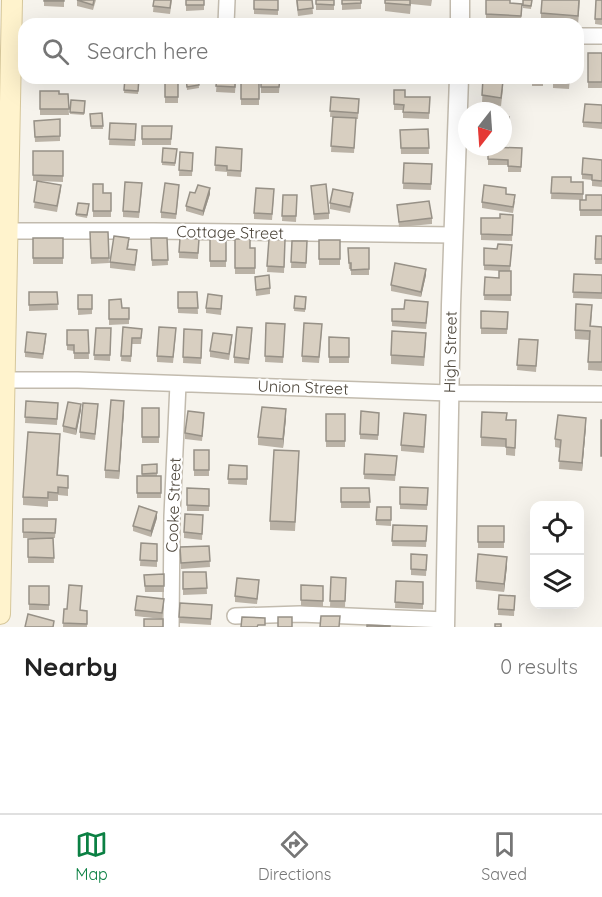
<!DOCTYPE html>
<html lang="en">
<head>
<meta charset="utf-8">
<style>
  body { margin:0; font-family:Quicksand,sans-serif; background:#f6f6f6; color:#222 }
  .controls { position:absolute; right:18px; bottom:18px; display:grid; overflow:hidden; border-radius:12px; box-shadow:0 6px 24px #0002 }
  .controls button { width:54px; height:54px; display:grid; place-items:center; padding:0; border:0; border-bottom:2px solid #e0e0e0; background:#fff; color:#222; font:30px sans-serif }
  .compass { position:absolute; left:458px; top:102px; width:54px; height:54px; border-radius:50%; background:#fff; box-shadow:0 6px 24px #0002; rotate:197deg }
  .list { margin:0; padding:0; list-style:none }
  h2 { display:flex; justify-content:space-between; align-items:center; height:78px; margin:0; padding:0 24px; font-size:26px }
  h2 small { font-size:20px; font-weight:400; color:#767676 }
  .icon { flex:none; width:33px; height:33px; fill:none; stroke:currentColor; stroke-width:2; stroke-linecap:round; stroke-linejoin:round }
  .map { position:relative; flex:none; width:602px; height:627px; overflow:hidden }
  .search { position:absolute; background:#fff; box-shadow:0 6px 24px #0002; left:18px; right:18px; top:18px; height:66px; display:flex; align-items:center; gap:15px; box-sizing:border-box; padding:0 21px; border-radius:18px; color:#767676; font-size:22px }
  .sheet { height:186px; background:#fff }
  nav { display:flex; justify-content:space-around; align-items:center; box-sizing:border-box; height:84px; border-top:2px solid #e0e0e0; background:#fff; font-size:16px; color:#767676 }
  nav a { display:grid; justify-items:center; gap:3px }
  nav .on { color:#0b8043 }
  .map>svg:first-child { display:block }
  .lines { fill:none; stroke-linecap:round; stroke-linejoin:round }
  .minor-casing { stroke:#c2bbae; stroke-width:18 }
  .tertiary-casing { stroke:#c2bbae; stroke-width:21 }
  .secondary-casing { stroke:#d6c79b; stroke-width:22 }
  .minor { stroke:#fff; stroke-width:15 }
  .tertiary { stroke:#fff; stroke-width:18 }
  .secondary { stroke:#fff3cd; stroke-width:20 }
  .wall { fill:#bab2a6 }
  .shaded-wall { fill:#979187 }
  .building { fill:#d8cfc1; stroke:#979187; stroke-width:1.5 }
  .labels { text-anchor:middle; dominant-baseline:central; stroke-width:4.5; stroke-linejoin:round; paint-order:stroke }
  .street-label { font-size:16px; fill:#4b4439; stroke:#fff }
</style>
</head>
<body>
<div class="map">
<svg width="602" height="627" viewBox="0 0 602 627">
  <rect width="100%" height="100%" fill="#f6f3ec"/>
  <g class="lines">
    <g class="minor-casing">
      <path id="minor" d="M226 24 227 0
        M578 36H602
        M7 231H154L453 235
        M5 380H78L450 393 602 394
        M235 616 300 614 446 620
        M171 627 172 516 178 384"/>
    </g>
    <g class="tertiary-casing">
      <path id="tertiary" d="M460 24V0
        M445 627 451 305 459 78"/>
    </g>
    <g class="secondary-casing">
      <path id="secondary" d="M0 614 12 0"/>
    </g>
    <use href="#minor" class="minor"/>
    <use href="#tertiary" class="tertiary"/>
    <use href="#secondary" class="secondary"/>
  </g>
  <path class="wall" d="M44 0H64V7L44 6Z
    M77 0H96L93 10 77 6Z
    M154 0H172L170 14 153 12Z
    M186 0H204V10L186 11Z
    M254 0H278V15L254 14Z
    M296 0H312L313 14 298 16Z
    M316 0H334V10H316Z
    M342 0H361V9L342 10Z
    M385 0H432L431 6 411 4 410 14 385 11Z
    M486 0 510 3 522 4 521 22 486 20Z
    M523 0H532L531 9 523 8Z
    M580 0 578 25 541 22V13Z
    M596 0H602V25L595 24Z
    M588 53H602V88H588Z
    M125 78H139L138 94 124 93Z
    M186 78H198L199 88 187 90Z
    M217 78H236L235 93 216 92Z
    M241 78H259V105H241Z
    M261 78H280L279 93H261Z
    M283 78H295V81L283 80Z
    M339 78H355V83H339Z
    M408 78H434V83H408Z
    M483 78H497V80L503 89 501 106 482 104Z
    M532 78H543V86H532Z
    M553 78H570L569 89 553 88Z
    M165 83H178V103H165Z
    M394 90 405 97H430L429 119 403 118V110H394Z
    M40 91 59 94H68L69 115H40Z
    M331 97 359 99 358 119H356L354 153 331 152 333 117H330Z
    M71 100 85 101 84 115 70 114Z
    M602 105V129L583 127V122Z
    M102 113 103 129H91L90 114Z
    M503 117H509V134H503Z
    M60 119V141L35 142 34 121Z
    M110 123 136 124 135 146 109 145Z
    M142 126H172L171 145H142Z
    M428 129 429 154H401L400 130Z
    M216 147 242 149 241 177 227 176V172L215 171Z
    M488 147 522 148 521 172H508V165H488Z
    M163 148 177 149 175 166 162 165Z
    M33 151H63V182L37 181 61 190 57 212 34 208 37 181H33Z
    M180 152 193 153 192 176H179Z
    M602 160V187L592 186V180L582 179V174Z
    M404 163 432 164 431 190 403 189Z
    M552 177 571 182H583V200L551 199Z
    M93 184 103 193H111V217H93Z
    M311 186 329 213V219L314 220Z
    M142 189 139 218 123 217V211Z
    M179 190 176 219 161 218V212Z
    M195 193 210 194 203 216 186 211V206Z
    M274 195 272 220 254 219V213Z
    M283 195H297L296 222 282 221Z
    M602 195V216H580V200H586Z
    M353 199 350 213 330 209V203Z
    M515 201 513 213 482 208V202Z
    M89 204 87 218 76 216V214Z
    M397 205 432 218V224L399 227Z
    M513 215 512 241 481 240V218H500Z
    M90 232H108L109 263 91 264Z
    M596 236H602V264H595Z
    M210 237H226V267H210Z
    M33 238H63V264H33Z
    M151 238H167L168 265 152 266Z
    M199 239 198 259 179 258V252Z
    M235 239 250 248H255V274H235Z
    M269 239 285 240 284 273 267 272Z
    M319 240H340V265H319Z
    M292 241H307L306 268H291Z
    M129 244 128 249 137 256 135 271 110 268V262Z
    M512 245 510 271H511V301L484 300 485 277 499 278 500 271 484 270V248L497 249Z
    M348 248H369V275H351V269H349Z
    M574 274 602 275V299L573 298Z
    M426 275 421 297 391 291V285Z
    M255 277 270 288V294L256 296Z
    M29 292H57L58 310 29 311Z
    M178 292H197L198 314 178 313Z
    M78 295H92V314L78 315Z
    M295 296 306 297 305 312 294 311Z
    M109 300 122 308H129V324L109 325Z
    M222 301 221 315 206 313V308Z
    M428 308 426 329 392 326V309Z
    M481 311 508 312 507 334H481Z
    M592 314 591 327H602V371L588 370 589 340 575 339V330Z
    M266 323 285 324 283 363 265 362Z
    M123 327 142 329 141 344H132L131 362 121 361Z
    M96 328H111L110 361 94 360Z
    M184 329 202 330 201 364 183 363Z
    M67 330H88L89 359H74V351L67 350Z
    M322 330 319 363 302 362V356Z
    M176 334 173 363 157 362V356Z
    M252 334 249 364 234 363V357Z
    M329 337 349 338V363H329Z
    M519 339 538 340 536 372 517 370Z
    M46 340 43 359 25 357V352Z
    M232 341 229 360 210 357V351Z
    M426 342 424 366 391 364V355Z
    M26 401 58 403 57 425 25 423Z
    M142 408H159V443H142Z
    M81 410 76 435 63 432V426Z
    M98 410 95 440 80 438V432Z
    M124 410 119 479 105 478V470Z
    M379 413 378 440 360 439V434Z
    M326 414H345V447H326Z
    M204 418 202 441 185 439V433Z
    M286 418 283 448 258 445V437Z
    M507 420 516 429 515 456 506 455V447L481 446V437Z
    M426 421 424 453 401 451V445Z
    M586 426 582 471 559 469 560 448 555 447V439Z
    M60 442 58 475 68 476V496L58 495V501H48V507L23 505V497Z
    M194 450H209V476H194Z
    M365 454 397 456 395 481 364 479Z
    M299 459 295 531 270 530V521Z
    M157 464V476H161V498H137V476H142V465Z
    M229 465 247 466V485L228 484Z
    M400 487 428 488 427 510 400 509Z
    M187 488 209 489V511H187Z
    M341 488H369L370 508H341Z
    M391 507V526L376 525V520Z
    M203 515 202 540 184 538V532Z
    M157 518 151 537 133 531V526Z
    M23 519H56L55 538H53L54 563H28V539L52 538H23Z
    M393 525 427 526 426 547 392 546Z
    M478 526H504V548H478Z
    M141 543 157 544V567L140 566Z
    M209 546 210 567 181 569 180 547Z
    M411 554 427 555 426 576 411 575Z
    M507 566 504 592 476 589V581Z
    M183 572H206L207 594 183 595Z
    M164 574V592H145L144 575Z
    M331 577 346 578 345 607H330Z
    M396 581 423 582V609L395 608Z
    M29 586H49V610H29Z
    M259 586 257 604 235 602V596Z
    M323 586V607L301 606V600Z
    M515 596 514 616 498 615V609Z
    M180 603 212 605 211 625 179 623Z
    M164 605 162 619 135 616V610Z
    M64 609 87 611V627H63Z"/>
  <path class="shaded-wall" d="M210 188V194L203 216V211Z
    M426 269V275L421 297V292Z
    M124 401V410L119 479V471Z
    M81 404V410L76 435V429Z
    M286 409V418L283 448V439Z
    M586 418V426L582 471V463Z
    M157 512V518L151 537V531Z
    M507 557V566L504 592V584Z"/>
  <path class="building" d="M44 0H64V1H44Z
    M77 0H94L93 5Z
    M154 0H171L170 8 153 6Z
    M186 0H204V5H186Z
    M254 0H278V10L254 9Z
    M297 0H312L313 8 298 10Z
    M316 0H334V5L316 4Z
    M342 0H361V3L342 4Z
    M385 0H410V5L385 3Z
    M486 0H510V3L522 4 521 16 486 14Z
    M523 0H532L531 6 523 5Z
    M542 0H579L578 16 541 13Z
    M596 0H602V19H595Z
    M588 53H602V82H588Z
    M125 78H139L138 91 124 90Z
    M186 78H198L199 85 187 87Z
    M217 78H235V87L216 86Z
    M241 78H259V99H241Z
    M261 78H280L279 87H261Z
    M483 78H496V80L503 81 501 98 482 95Z
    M532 78H543V80H532Z
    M553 78H570L569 83H553Z
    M165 83H178V97H165Z
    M394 90H405V97H430L429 113 403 112 404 105 394 104Z
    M40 91H59V94H68L69 109H40Z
    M331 97 359 99 358 113 330 111Z
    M71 100 85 101 84 113 70 112Z
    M585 104 602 105V123L583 122Z
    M484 108 500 109V111H484Z
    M102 113 103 126H91L90 114Z
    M333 117 356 118 354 148 331 146Z
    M503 117H509V128H503Z
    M60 119V136L35 137 34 121Z
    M110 123 136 124 135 140 109 139Z
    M142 126H172L171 139H142Z
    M428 129 429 148H401L400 130Z
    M216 147 242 149 241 171 227 170V166L215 165Z
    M488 147 522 148 521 167 508 166V160L488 159Z
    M163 148 177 149 175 163 162 162Z
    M33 151H63V176L33 175Z
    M180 152 193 153 192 171 179 170Z
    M583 158 602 160V181L592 180V175L582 174Z
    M404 163 432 164 431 184 403 183Z
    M552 177H571V182H583V194L551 193Z
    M37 181 61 185 57 206 34 202Z
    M125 182 142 183 139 212 123 211Z
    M165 183 179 185 176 214 161 212Z
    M93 184H103V193H111V211H93Z
    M326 184 329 213 314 214 311 186Z
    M198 185 210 188 203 211 186 206 190 192 195 193Z
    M484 185 506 188V194L515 195 513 207 482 202Z
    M256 188 274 189 272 214 254 213Z
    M333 189 353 193 350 207 330 203Z
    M283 195H297L296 216H282Z
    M586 195H602V210H580V200H586Z
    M429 201 432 218 399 222 397 205Z
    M78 203 89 204 87 215 76 214Z
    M500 214 513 215 512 235 481 234V218H500Z
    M90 232H108L109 258H91Z
    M114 236 129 238 127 249 137 250 135 265 110 262Z
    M596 236H602V259H595Z
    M210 237H226V261H210Z
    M33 238H63V258H33Z
    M151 238H167L168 260H152Z
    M180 238 199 239 198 253 179 252Z
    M235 239H250V248H255V268H235Z
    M269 239 285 240 284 267 267 266Z
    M319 240H340V259H319Z
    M292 241H307L306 263 291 262Z
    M498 244 512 245 510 266 484 265V248L497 249Z
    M348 248H369V269L351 270V263H349Z
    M395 263 426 269 421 292 391 285Z
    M499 271H511V295H484L485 277 499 278Z
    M574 274 602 275V293L573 292Z
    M269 275 270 288 256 290 255 277Z
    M29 292H57L58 304 29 305Z
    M178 292H197L198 308H178Z
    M208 294 222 296 221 309 206 308Z
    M78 295H92V309H78Z
    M295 296 306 297 305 309 294 308Z
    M121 299 122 308H129V319H109V300Z
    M405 300 428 302 426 323 392 321V309H404Z
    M576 304 592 305 590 326 602 327V362H588L590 331 575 330Z
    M481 311 508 312 507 329 481 328Z
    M266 323 285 324 283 357 265 356Z
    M304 323 322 324 319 357 302 356Z
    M123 327 142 329 141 338H132L131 356H121Z
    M159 327 176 328 173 357 157 356Z
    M237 327 252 328 249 359 234 357Z
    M96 328H111L110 355H94Z
    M184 329 202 330 201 358 183 357Z
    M67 330H88L89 353H74V345H67Z
    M392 331 426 333 424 357 391 355Z
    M27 332 46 334 43 354 25 352Z
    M213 333 232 335 229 354 210 351Z
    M329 337 349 338V357H329Z
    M519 339 538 340 536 366 517 365Z
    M111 400 124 401 119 471 105 470Z
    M26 401 58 403 57 419 25 417Z
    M68 402 81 404 76 429 63 426Z
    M83 403 98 404 95 434 80 432Z
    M262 407 286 409 283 439 258 437Z
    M142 408H159V437H142Z
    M188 411 204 413 202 436 185 433Z
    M361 411 379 413 378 435 360 434Z
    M482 412 507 413 506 420H516L515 448 506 447V439L481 437Z
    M404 413 426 415 424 447 401 445Z
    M326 414H345V441H326Z
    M558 415 586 418 582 463 559 461 561 440 555 439Z
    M601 420H602V456H601Z
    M28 432 60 434 57 475 68 476V488L58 487V493L48 492V498L23 497Z
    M194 450H209V470H194Z
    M274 450 299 451 295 522 270 521Z
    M365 454 397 456 395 475 364 474Z
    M157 464V473L142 474V465Z
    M229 465 247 466V479H228Z
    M137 476H161V493H137Z
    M400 487 428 488 427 505 400 504Z
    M187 488 209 489V506L187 505Z
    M341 488H369L370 502H341Z
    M139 506 157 512 151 531 133 526Z
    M377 507H391V520H376Z
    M185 514 203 515 202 534 184 532Z
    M23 519H56L55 533 23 532Z
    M393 525 427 526 426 541H392Z
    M478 526H504V542H478Z
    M53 538 54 558 28 557V539Z
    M141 543 157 544V561L140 560Z
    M209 546 210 561 181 563 180 547Z
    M411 554 427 555 426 570 411 569Z
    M478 554 507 557 504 584 476 581Z
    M183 572H206L207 588 183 589Z
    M164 574V586H145L144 575Z
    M331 577 346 578 345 601H330Z
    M237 578 259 580 257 599 235 596Z
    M396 581 423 582V604L395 602Z
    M69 585 82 586 80 610 87 611V624L63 623 64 609H67Z
    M301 585 323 586V601L301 600Z
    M29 586H49V605L29 604Z
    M499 595 515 596 514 610 498 609Z
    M137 596 164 599 162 613 135 610Z
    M180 603 212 605 211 619 179 617Z
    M28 614 54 621 53 627H25Z
    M321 616H340L339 627H320Z
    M242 617 265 618V625H258L257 627H241Z
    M278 617H292V627H278Z
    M144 619H163V627H144Z
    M495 624H501V627H495Z
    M367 625 390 626V627H367Z"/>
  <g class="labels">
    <g class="street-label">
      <text transform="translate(230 232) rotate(1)">Cottage Street</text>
      <text transform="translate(450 352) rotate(-89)">High Street</text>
      <text transform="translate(303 387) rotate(2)">Union Street</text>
      <text transform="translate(173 505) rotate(-88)">Cooke Street</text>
    </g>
  </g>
</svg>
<div class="controls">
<button><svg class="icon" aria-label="locate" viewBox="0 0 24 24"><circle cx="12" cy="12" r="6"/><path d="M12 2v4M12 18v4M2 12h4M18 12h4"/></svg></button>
<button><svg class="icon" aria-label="layers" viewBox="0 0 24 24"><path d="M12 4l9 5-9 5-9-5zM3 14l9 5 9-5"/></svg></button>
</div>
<svg class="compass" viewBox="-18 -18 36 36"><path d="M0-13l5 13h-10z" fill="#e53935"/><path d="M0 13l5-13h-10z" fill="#767676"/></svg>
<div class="search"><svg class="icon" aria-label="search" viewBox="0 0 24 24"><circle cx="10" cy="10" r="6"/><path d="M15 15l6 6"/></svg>Search here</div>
</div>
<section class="sheet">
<h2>Nearby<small>0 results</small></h2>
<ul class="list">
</ul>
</section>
<nav>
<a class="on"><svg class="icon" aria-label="map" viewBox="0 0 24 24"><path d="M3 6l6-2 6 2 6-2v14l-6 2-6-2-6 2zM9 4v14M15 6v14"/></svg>Map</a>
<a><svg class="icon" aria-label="directions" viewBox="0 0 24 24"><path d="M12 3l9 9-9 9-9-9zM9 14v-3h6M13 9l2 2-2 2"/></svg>Directions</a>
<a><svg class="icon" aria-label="saved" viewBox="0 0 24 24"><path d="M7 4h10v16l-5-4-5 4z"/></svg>Saved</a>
</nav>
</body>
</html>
